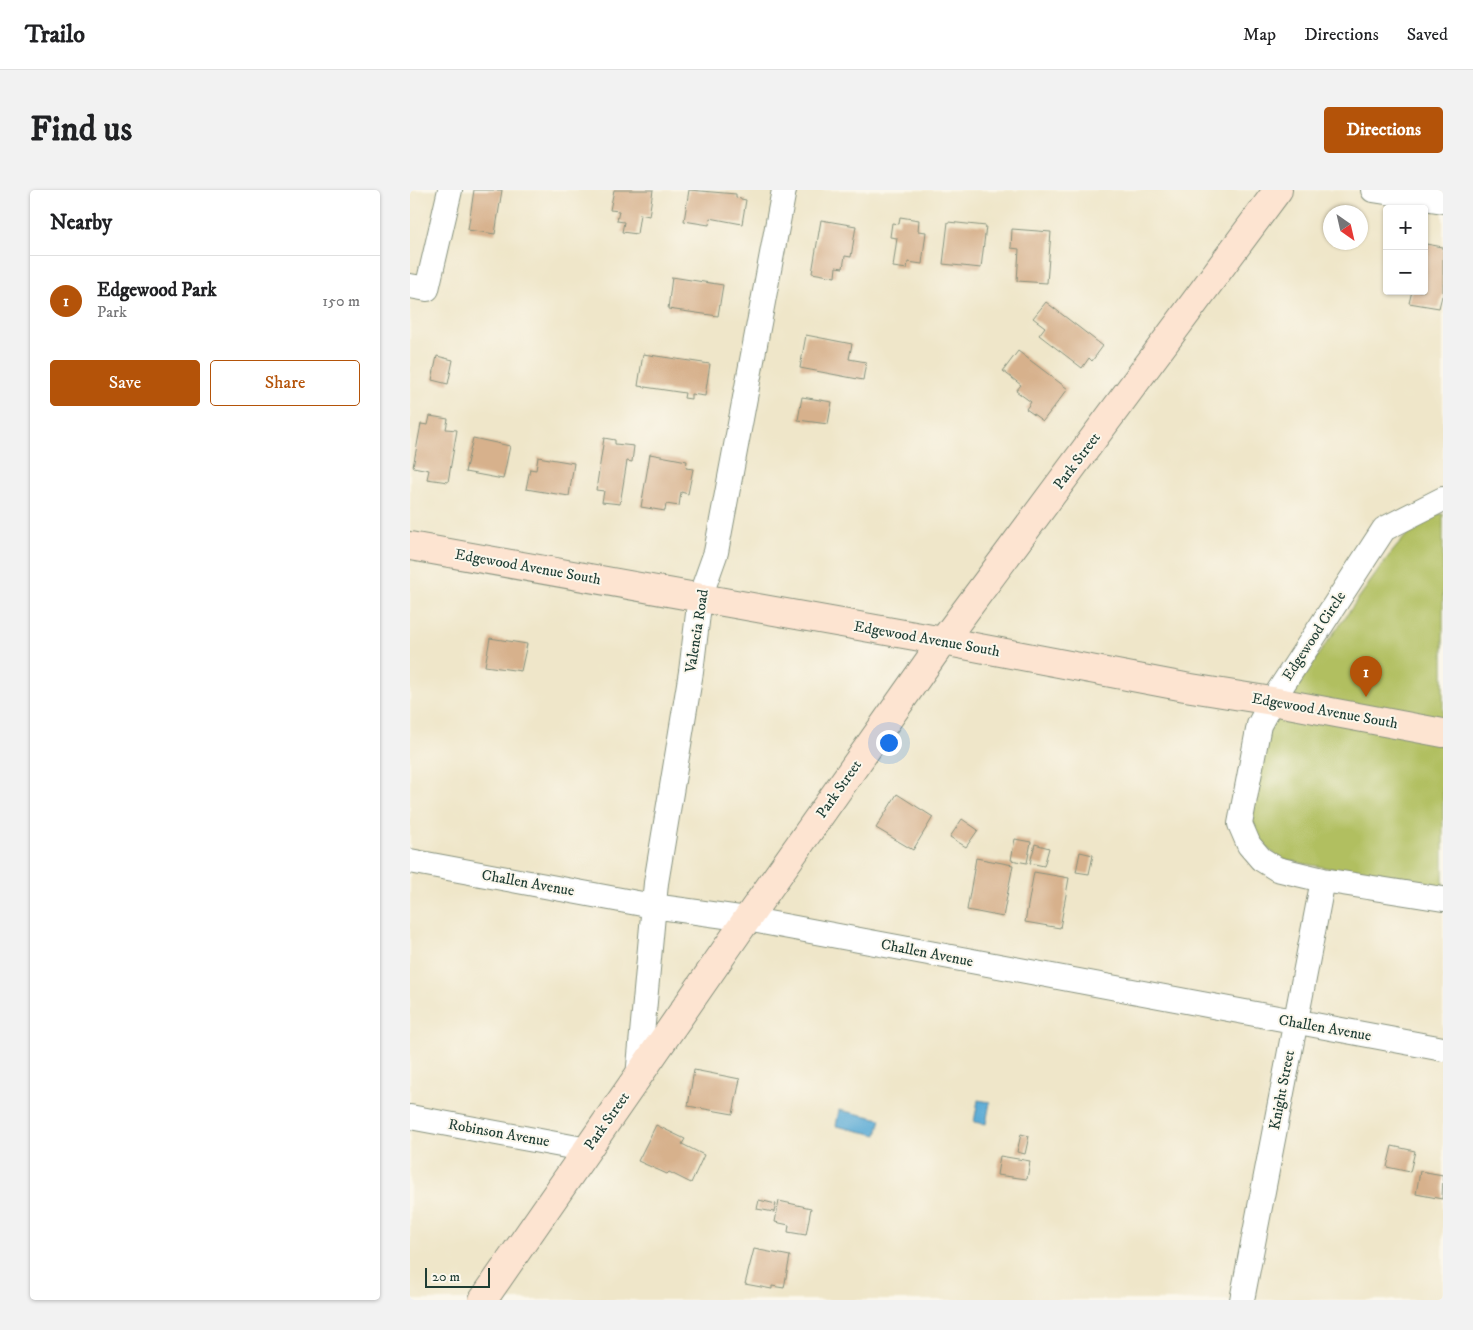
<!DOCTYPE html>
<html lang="en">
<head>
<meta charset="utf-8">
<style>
  body { margin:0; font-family:"IM FELL DW Pica",serif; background:#f2f2f2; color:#202124 }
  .controls { position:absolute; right:15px; top:15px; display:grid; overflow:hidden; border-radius:5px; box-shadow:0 1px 4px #0004 }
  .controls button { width:45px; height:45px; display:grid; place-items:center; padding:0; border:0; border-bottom:1px solid #e0e0e0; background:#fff; color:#202124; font:25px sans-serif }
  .compass { position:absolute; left:913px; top:15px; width:45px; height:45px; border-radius:50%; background:#fff; box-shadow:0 1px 4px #0004; rotate:146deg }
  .scale { position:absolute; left:15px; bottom:12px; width:65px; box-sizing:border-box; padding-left:5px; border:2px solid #1f3d34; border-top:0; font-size:14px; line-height:18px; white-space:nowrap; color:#1f3d34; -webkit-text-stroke:4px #fbf7ec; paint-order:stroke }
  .you { position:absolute; left:478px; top:552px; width:18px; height:18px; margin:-12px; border:4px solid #fff; border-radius:50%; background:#1a73e8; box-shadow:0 0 0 8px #1a73e833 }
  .badge { display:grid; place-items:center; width:32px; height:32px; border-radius:50%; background:#b45309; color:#fff; font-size:16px; font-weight:700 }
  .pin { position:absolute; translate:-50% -41px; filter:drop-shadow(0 1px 2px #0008) }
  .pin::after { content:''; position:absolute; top:26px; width:18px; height:15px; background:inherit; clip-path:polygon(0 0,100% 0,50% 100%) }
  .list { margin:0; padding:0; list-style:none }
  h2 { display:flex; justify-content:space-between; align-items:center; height:65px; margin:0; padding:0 20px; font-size:21px }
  h2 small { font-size:16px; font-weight:400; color:#757577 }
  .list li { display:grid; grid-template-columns:32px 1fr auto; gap:15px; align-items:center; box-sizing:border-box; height:90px; padding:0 20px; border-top:1px solid #e0e0e0 }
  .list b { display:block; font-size:19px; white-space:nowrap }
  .list p { margin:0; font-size:16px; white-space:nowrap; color:#757577 }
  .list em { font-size:16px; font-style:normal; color:#757577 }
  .actions { display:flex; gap:10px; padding:15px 20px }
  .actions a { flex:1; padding:11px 0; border:1px solid #b45309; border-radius:5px; text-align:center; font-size:18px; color:#b45309 }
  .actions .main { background:#b45309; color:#fff }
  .map { position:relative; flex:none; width:1033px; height:1110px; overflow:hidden; border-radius:5px }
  header { display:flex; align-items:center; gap:30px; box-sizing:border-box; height:70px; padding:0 25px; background:#fff; border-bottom:1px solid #e0e0e0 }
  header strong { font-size:24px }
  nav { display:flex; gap:28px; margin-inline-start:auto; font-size:18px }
  .intro { display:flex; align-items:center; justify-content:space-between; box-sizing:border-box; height:120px; padding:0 30px }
  h1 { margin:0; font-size:35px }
  .button { padding:12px 22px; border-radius:5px; background:#b45309; color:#fff; font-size:18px; font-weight:700 }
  main { display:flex; gap:30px; padding:0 30px }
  aside { flex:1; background:#fff; border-radius:5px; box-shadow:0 1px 4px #0004 }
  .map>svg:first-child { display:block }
  .green { fill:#b1bf61; stroke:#687e4a }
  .water { fill:#5babd5; stroke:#3d7484 }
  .building { fill:#d7b18c }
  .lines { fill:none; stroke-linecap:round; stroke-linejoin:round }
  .street-casing { stroke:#87927e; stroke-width:26 }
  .secondary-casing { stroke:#87927e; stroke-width:30 }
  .street { stroke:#fff; stroke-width:24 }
  .secondary { stroke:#fde4d1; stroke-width:28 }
  .labels { text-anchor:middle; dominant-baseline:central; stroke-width:4; stroke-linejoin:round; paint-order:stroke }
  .street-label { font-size:15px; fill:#1f3d34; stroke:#fbf7ec }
</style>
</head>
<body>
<header>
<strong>Trailo</strong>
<nav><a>Map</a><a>Directions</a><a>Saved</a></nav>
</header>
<div class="intro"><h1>Find us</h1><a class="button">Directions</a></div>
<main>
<aside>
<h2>Nearby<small></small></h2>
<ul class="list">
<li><span class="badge">1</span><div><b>Edgewood Park</b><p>Park</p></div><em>150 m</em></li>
</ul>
<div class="actions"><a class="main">Save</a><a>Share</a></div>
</aside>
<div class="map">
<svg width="1033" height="1110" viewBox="0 0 1033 1110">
  <rect width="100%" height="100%" fill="#fbf7ec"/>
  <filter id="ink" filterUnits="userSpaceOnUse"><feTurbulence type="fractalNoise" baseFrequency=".02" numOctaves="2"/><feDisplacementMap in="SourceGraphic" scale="10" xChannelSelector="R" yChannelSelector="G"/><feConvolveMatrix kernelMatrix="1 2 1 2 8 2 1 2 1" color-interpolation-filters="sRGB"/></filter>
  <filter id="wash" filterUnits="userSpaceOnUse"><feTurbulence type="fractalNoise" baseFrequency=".0096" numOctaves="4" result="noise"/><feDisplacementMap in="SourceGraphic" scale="20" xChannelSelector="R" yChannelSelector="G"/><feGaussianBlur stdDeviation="1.12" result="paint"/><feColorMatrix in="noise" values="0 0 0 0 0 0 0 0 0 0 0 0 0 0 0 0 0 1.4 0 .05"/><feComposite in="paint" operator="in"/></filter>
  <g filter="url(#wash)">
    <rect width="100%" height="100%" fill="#efe6c9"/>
    <path class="green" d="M1027 324H1033V698L895 674 869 668 852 654 842 638 846 591 859 540 901 475 978 367 1004 336Z"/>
    <path class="water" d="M568 910 580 912 576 934 564 932Z
      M429 920 471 929 467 945 426 936Z"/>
    <g id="blocks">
      <path class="building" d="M64 0H92L85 44 58 40Z
        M204 0H243L239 26 230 24 227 44 212 42 214 32 207 31 209 21 200 20Z
        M279 0 326 4V8L336 10 332 34 300 28 299 35 274 31Z
        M490 27 509 30 508 41 516 42 512 74 498 72 497 79 483 77 487 48 480 47 482 33 489 34Z
        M411 30 446 36 441 67 435 66 433 78 426 77 425 87 402 83Z
        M538 32 576 36 571 78 533 74Z
        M602 39 641 42 637 93 607 91 609 59 601 58Z
        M1016 54 1033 57V106H1032L1029 118 999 113 1002 101H1014Z
        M262 87 313 95 308 126 258 119Z
        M636 112 693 156 682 171 679 168 672 178 629 145 635 137 623 128Z
        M396 145 442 154 439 169 456 172 453 190 390 178Z
        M608 161 658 199 633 231 616 219 621 212 606 201 611 195 593 181Z
        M233 164 300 174 295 206 281 204V209L274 208 275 203 228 196Z
        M27 166 43 170 38 194 22 190Z
        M392 207 422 212 418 234 388 230Z
        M20 226 38 229 36 239 47 240 38 292 17 289 19 280 3 277 11 234 18 235Z
        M63 248 100 256 93 289 55 282Z
        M194 248 205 250V254L224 256 222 272 217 271 210 314 192 312 194 301 186 300Z
        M240 264 277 271 276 278 283 279 278 304 271 302 269 316 256 314 255 321 231 317Z
        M128 267 164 273 159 306 116 299 120 279 126 280Z
        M80 448 117 454 111 481 75 476Z
        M487 604 523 627 503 660 466 638Z
        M552 629 568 640 556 657 540 647Z
        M605 649 621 652 617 673 601 670Z
        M625 654 639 658 634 676 620 673Z
        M670 662 683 665 679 684 666 682Z
        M566 668 603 675 593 727 557 720Z
        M624 682 659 688 650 738 615 732Z
        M284 880 330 889 323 924 278 916Z
        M246 935 275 949 272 954 294 965 281 993 259 982 257 984 228 971Z
        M611 944 619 946 615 964 607 962Z
        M982 956 1005 961 1000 982 977 977Z
        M590 966 620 971 617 989 587 985Z
        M1010 981 1033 985 1032 1009 1006 1004Z
        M349 1010 366 1014 364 1022 347 1019Z
        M369 1011 401 1018 396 1045 378 1042 379 1035 365 1032Z
        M344 1059 380 1066 374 1098 362 1096V1099L335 1094Z"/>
    </g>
  </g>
  <g filter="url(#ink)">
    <use href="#blocks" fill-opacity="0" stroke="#87927e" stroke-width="1"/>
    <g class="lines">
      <g class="street-casing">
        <path id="street" d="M963 0 1033 11
          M0 96 17 99 40 0
          M1033 309 974 339 862 511 849 535 830 634 839 655 851 669 867 679 913 690 1033 709
          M0 671 243 716 337 729 1033 859
          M228 887 246 693 281 482 290 407 306 362 374 0
          M0 927 178 960
          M832 1110 913 690"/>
      </g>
      <g class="secondary-casing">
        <path id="secondary" d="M0 356 533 451 775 497 862 511 1033 543
          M73 1110 337 729 533 451 868 0"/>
      </g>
      <use href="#street" class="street"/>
      <use href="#secondary" class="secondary"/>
    </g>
  </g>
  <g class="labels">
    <g class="street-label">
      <text transform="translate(667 271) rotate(-53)">Park Street</text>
      <text transform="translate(118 377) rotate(10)">Edgewood Avenue South</text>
      <text transform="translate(287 441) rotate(-81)">Valencia Road</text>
      <text transform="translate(904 446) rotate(-57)">Edgewood Circle</text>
      <text transform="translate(517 449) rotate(10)">Edgewood Avenue South</text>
      <text transform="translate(915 521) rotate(10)">Edgewood Avenue South</text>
      <text transform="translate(429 599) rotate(-55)">Park Street</text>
      <text transform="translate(118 693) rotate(10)">Challen Avenue</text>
      <text transform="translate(517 763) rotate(11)">Challen Avenue</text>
      <text transform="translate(915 838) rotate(10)">Challen Avenue</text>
      <text transform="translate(872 900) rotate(-79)">Knight Street</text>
      <text transform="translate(197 931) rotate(-55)">Park Street</text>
      <text transform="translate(89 943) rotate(10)">Robinson Avenue</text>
    </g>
  </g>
</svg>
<div class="controls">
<button>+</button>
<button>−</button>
</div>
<svg class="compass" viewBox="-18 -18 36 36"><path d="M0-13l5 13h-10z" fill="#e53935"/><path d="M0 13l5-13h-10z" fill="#757577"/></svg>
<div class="scale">20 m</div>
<div class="you"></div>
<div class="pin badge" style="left:956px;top:507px">1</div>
</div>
</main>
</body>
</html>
